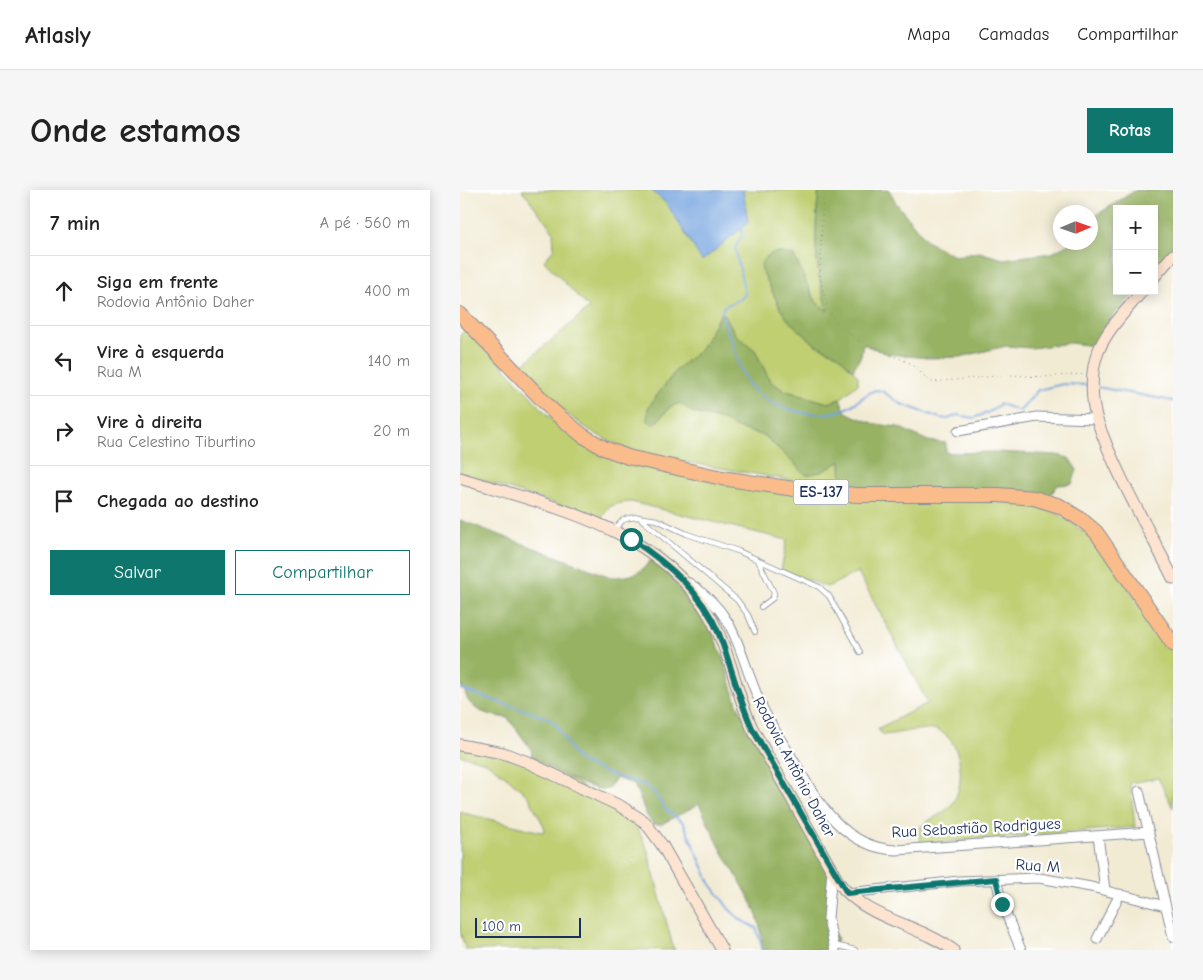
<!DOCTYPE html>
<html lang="pt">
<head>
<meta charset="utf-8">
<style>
  body { margin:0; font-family:"Comic Neue",sans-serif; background:#f6f6f6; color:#222 }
  .controls { position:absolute; right:15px; top:15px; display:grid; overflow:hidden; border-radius:0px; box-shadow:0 2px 12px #0003 }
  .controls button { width:45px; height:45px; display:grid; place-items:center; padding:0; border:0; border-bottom:1px solid #e0e0e0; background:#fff; color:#222; font:25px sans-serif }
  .compass { position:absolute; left:593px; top:15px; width:45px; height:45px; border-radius:50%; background:#fff; box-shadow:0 2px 12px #0003; rotate:88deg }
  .scale { position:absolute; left:15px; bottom:12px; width:106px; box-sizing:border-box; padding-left:5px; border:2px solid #1b2f5e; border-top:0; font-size:14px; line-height:18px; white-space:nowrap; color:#1b2f5e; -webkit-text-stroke:4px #fff; paint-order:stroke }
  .stop { position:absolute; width:15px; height:15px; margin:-11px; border:4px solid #0f766e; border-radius:50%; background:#fff }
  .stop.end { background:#0f766e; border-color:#fff; box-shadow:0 1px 5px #0008 }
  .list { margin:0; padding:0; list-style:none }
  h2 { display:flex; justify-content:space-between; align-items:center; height:65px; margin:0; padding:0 20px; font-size:21px }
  h2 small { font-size:16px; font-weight:400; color:#767676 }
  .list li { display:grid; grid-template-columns:32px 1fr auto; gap:15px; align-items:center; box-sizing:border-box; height:70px; padding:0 20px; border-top:1px solid #e0e0e0 }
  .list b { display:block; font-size:19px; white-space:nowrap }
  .list p { margin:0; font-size:16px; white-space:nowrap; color:#767676 }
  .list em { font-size:16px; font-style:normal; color:#767676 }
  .actions { display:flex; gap:10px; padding:15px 20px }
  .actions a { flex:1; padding:11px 0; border:1px solid #0f766e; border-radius:0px; text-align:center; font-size:18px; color:#0f766e }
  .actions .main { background:#0f766e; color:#fff }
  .icon { flex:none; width:28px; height:28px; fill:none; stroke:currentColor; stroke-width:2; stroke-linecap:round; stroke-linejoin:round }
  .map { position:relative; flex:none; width:713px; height:760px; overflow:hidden; border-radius:0px }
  header { display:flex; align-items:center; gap:30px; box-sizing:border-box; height:70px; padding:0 25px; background:#fff; border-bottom:1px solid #e0e0e0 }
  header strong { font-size:24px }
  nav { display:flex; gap:28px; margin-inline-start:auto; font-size:18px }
  .intro { display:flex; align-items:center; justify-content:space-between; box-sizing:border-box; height:120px; padding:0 30px }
  h1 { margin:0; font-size:35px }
  .button { padding:12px 22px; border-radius:0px; background:#0f766e; color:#fff; font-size:18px; font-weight:700 }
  main { display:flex; gap:30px; padding:0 30px }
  aside { flex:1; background:#fff; border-radius:0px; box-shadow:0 2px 12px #0003 }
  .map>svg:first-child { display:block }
  .green { fill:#bfcf72; stroke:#6d7f68 }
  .forest { fill:#97b264; stroke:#597061 }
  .water { fill:#76a4df; stroke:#486a9e }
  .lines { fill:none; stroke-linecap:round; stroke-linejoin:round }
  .stream { stroke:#76a4df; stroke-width:2 }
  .lane-casing { stroke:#868d99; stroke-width:6 }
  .street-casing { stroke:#868d99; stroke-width:11 }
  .secondary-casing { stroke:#868d99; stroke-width:13 }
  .primary-casing { stroke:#868d99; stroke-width:16 }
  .path { stroke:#868d99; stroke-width:1; stroke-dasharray:1 4; stroke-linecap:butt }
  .lane { stroke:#fff; stroke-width:4.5 }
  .street { stroke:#fff; stroke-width:9 }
  .secondary { stroke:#fde4d1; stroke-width:11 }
  .primary { stroke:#fabc8b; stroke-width:14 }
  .route { stroke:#0f766e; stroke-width:6 }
  .labels { text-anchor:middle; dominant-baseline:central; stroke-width:4.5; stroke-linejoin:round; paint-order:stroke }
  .shield { fill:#fff; stroke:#5f6d8e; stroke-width:1 }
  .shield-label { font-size:15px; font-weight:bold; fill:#1b2f5e }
  .street-label { font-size:16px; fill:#1b2f5e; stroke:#fff }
</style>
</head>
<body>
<header>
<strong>Atlasly</strong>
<nav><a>Mapa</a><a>Camadas</a><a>Compartilhar</a></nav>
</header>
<div class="intro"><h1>Onde estamos</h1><a class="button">Rotas</a></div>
<main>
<aside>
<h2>7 min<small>A pé · 560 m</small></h2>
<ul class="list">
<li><svg class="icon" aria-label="ahead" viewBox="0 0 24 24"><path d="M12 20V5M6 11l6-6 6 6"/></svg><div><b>Siga em frente</b><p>Rodovia Antônio Daher</p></div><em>400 m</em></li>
<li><svg class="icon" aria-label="left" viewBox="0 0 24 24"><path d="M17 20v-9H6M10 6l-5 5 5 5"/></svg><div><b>Vire à esquerda</b><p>Rua M</p></div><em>140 m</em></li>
<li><svg class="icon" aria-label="right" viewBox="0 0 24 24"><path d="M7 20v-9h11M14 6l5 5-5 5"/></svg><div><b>Vire à direita</b><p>Rua Celestino Tiburtino</p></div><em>20 m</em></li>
<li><svg class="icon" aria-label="arrive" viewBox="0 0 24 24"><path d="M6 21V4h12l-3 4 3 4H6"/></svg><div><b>Chegada ao destino</b></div></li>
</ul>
<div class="actions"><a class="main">Salvar</a><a>Compartilhar</a></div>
</aside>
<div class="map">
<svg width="713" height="760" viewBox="0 0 713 760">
  <rect width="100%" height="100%" fill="#fff"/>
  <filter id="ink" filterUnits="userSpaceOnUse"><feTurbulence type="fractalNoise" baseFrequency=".02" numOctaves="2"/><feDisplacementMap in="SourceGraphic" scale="10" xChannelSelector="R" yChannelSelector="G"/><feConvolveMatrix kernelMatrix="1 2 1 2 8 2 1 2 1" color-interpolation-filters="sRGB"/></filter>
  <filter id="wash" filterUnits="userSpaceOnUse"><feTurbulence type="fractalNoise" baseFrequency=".0096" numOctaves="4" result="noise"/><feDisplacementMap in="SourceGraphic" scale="20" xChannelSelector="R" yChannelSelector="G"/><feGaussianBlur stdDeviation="1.12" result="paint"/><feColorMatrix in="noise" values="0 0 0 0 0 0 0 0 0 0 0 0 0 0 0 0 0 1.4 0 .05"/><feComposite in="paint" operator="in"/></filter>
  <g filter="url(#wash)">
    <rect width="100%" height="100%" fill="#f2ebd4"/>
    <path class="green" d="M62 0H191L207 14 242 70 288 33 283 0H359C354 42 354 83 369 123L357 113 345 91 302 80 321 120 329 131 356 155 378 165 398 186V194L380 209 368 213 323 200 310 191 295 161 275 144 265 125 257 129 240 160 217 179 193 211 194 235 210 217 220 213 232 222 263 230 305 246 335 273 340 281 361 282 381 271 382 299 179 264C125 244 98 219 60 177L129 118 84 71 94 59 93 41Z
      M8 138 97 235 126 257 151 269 276 295 563 314 594 321 627 344 648 368 713 464V618L698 588 670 593 675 637 461 654 459 644 461 636C471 628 484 624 492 614 506 595 503 549 477 540 467 536 437 544 424 545L417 539 468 513 398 382 367 397 321 380 327 350 171 312C157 313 147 314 142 329L0 283V145Z
      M0 556 60 566H72L171 626 187 658 213 757 215 760H6L0 742V622L81 642 84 641V636L68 606 49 589 26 572 0 565Z"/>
    <path class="forest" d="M359 0H429L436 13 468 52 495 66 519 62 543 69 592 63 611 53 630 52 632 28 676 0H713V63L694 83V19H657V101H677L652 127 634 156 610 153 571 158 546 156 500 167 468 168 428 164 403 154 401 166 393 180 378 165 356 155 329 131 321 120 302 80 301 74C308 60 322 61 334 66L352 105 357 113 368 121C354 81 354 42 359 0Z
      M261 124 265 125 275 144 295 160 310 191 323 200 368 213 380 209 386 222 394 226 415 234 438 237 468 251 486 253V263L535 262 597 265 609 268 617 280 612 294 598 295 588 308 382 299 381 271 361 282 346 285 305 246 277 238 263 230 232 222 220 213 210 217 194 235 187 230 188 218 193 211 217 179 240 160Z
      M0 330 151 387C169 387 181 385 192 368L235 412 248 433 263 467 277 514 369 681 370 737 378 749 372 760H301C306 723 277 690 261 659 253 644 246 629 239 614L202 634H193L187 626 174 594 156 588 148 599C132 603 86 576 72 566L71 559 48 528C35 526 19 524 10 513 5 507 6 500 0 495Z"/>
    <path class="water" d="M191 0H283L288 33 242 71 207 14Z"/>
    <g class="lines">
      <path class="stream" d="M282 37V46L275 58 285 104 282 108 263 117C259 128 271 146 274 157 277 166 279 177 284 186 299 217 351 231 382 220 395 216 403 205 415 200L422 201 441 214 480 228 488 229 497 225 514 228 531 221 540 214 560 221 578 200 603 194 627 195
        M637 197 713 211
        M0 499 88 528 95 533 114 565 121 572 149 584 186 595 192 600 206 620 223 632 250 693 269 719 281 730 296 738 303 760"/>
    </g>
  </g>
  <g filter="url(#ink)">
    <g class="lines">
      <g class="lane-casing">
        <path id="lane" d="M179 327 277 410 288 425 295 442
          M154 340 163 330 169 328 177 327 197 330 227 344 278 361 359 397 369 406 400 462
          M298 370 314 403 313 408 301 417
          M374 755 395 760"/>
      </g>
      <g class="street-casing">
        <path id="street" d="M498 241 577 227 636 229
          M229 393C279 426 277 460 299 510 307 530 319 547 331 566 355 607 381 658 436 660L689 642
          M679 601 713 747
          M638 646 645 700
          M372 680 368 729 375 760
          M536 689 542 714 561 760
          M387 703 500 691 579 688 631 697 705 716
          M637 749 660 704"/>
      </g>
      <g class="secondary-casing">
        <path id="secondary" d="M694 87 713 65
          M682 101C667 120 647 139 638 162 630 181 631 211 637 230 656 285 687 336 713 388
          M0 288C95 318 212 340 258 442 272 473 278 507 292 538L379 693C406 729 458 734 493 760
          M0 555 43 563 65 571 160 616 185 632 202 655 262 760"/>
      </g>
      <g class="primary-casing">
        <path id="primary" d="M0 124 94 222 122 245 144 258 168 267 262 288 347 301 397 305H539L574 308 600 316 623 331 636 342 713 454"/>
      </g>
      <path class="path" d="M363 0 360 86 367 118 375 132 400 152 450 173 471 192 550 185 582 187 625 184"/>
      <use href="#lane" class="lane"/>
      <use href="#street" class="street"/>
      <use href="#secondary" class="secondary"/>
      <use href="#primary" class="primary"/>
    </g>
  </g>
  <g class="lines" filter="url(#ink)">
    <path class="route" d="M171 349C207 373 242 402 259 444 271 475 278 507 292 538L387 703 536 689 542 714"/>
  </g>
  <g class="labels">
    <rect class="shield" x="333.5" y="289.5" width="55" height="25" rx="4"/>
    <g class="shield-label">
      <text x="361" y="302">ES-137</text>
    </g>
    <g class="street-label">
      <text transform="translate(334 577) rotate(62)">Rodovia Antônio Daher</text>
      <text transform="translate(516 638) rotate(-3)">Rua Sebastião Rodrigues</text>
      <text transform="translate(578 676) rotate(4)">Rua M</text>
    </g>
  </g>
</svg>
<div class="controls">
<button>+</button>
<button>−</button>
</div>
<svg class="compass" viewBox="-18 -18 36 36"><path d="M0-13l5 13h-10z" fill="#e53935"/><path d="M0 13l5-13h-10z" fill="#767676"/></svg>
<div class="scale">100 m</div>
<div class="stop" style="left:171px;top:349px"></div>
<div class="stop end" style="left:542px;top:714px"></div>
</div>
</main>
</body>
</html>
